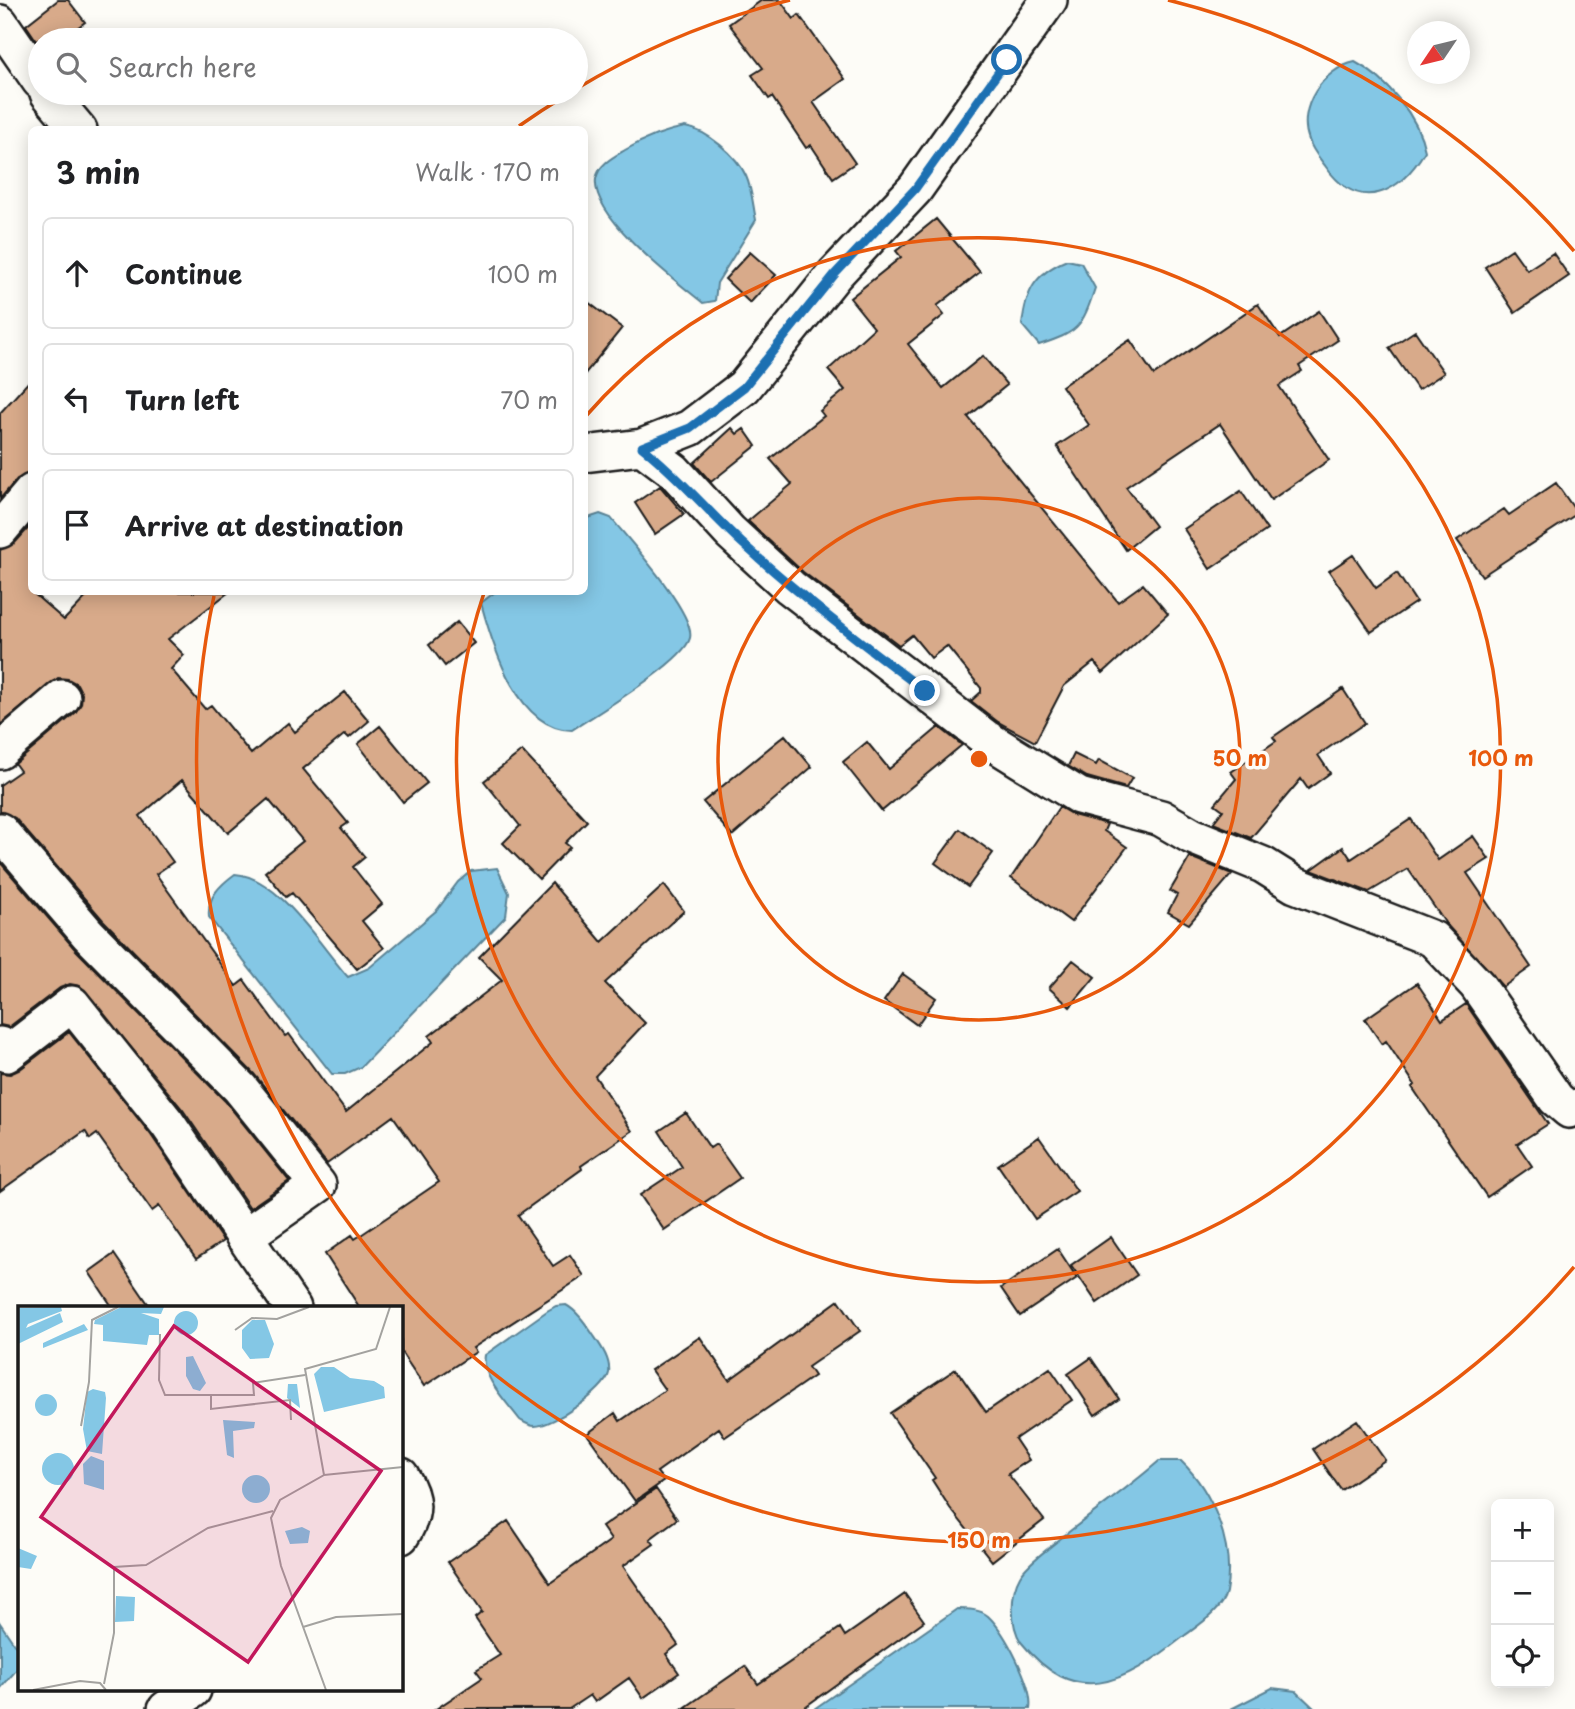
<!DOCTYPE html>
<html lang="en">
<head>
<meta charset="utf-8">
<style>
  body { margin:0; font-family:"Playpen Sans",sans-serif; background:#f6f6f6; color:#202124 }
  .controls { position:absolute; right:21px; bottom:21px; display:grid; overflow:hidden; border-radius:10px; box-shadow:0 4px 18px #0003 }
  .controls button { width:63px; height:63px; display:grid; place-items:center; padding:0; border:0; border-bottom:2px solid #e0e0e0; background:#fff; color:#202124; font:35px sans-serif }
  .compass { position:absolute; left:1407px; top:21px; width:63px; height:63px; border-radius:50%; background:#fff; box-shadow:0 4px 18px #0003; rotate:235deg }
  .stop { position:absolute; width:21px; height:21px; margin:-16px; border:5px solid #1f6fb2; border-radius:50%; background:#fff }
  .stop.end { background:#1f6fb2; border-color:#fff; box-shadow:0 2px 7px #0008 }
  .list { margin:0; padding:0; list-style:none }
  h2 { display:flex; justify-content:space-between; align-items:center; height:91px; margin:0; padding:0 28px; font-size:30px }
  h2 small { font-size:23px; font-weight:400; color:#757577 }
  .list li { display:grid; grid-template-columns:46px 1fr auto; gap:21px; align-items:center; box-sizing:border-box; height:112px; margin:0 14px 14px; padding:0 14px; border:2px solid #e0e0e0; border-radius:10px }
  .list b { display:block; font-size:26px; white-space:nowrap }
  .list em { font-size:23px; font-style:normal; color:#757577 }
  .icon { flex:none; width:38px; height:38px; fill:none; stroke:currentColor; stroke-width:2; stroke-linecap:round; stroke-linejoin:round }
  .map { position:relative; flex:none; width:1575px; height:1709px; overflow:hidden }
  .search { position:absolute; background:#fff; box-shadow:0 4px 18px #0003; left:28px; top:28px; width:560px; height:77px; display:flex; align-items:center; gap:18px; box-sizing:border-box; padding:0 24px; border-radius:38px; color:#757577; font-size:26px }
  .panel { position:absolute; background:#fff; box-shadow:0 4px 18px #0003; left:28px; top:126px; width:560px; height:469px; border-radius:10px }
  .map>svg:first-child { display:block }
  .water { fill:#84c7e5; stroke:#5a8395; stroke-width:2 }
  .building { fill:#d8aa8a; stroke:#1c1c1c; stroke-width:2 }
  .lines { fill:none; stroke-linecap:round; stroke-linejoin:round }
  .minor-casing { stroke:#1c1c1c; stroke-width:40 }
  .minor { stroke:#fdfcf7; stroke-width:35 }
  .route { stroke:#1f6fb2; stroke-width:9 }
  .ring { fill:none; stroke:#e8590c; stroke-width:3.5 }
  .inset-road { fill:none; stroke:#a3a29f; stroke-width:2 }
  .view { fill:#c2185b; fill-opacity:0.15; stroke:#c2185b; stroke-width:3.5 }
  .inset-edge { fill:none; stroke:#1c1c1c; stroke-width:3.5 }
  .centre { fill:#e8590c; stroke:#fdfcf7; stroke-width:3.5 }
  .ring-label { font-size:21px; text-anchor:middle; font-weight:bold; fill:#e8590c; stroke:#fdfcf7; stroke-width:7; stroke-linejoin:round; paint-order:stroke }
</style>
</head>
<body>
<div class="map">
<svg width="1575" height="1709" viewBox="0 0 1575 1709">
  <rect width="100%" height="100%" fill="#fdfcf7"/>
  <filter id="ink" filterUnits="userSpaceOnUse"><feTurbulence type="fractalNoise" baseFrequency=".0143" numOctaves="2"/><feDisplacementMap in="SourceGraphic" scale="14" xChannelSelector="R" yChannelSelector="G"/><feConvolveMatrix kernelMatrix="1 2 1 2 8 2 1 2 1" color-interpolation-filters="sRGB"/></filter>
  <g filter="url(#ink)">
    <path class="water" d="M1355 62C1387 79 1418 116 1425 151 1400 193 1360 215 1326 167 1320 159 1312 150 1309 140 1296 108 1324 68 1355 62Z
      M685 127C707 130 737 156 746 176 752 189 753 206 756 220L717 283 715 301 703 303C676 281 591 217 596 179 599 164 613 157 625 150 644 139 663 131 685 127Z
      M1067 260 1081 263 1095 288C1082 328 1078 332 1039 345L1022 325C1026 291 1034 274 1067 260Z
      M600 514 611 518C627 538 696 614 690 638 684 662 596 714 572 730 518 730 493 647 481 603L495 592H584L585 519Z
      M497 868 509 893 506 916 361 1067 345 1074H332L209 917C207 897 220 885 235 874 278 876 321 947 348 977L369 968 437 910 458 882 471 871Z
      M566 1305C577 1311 585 1323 592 1333 600 1345 611 1359 609 1373 606 1390 553 1426 535 1426 529 1426 525 1423 520 1420 507 1402 481 1378 485 1355L547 1311 556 1306Z
      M1159 1461H1181C1213 1492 1235 1546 1226 1592 1222 1611 1197 1626 1183 1637 1122 1685 1075 1709 1021 1642 1010 1625 1010 1593 1020 1576 1027 1564 1044 1552 1055 1543 1089 1515 1126 1490 1159 1461Z
      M957 1609C967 1609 980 1609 988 1616 1005 1632 1034 1687 1030 1709H814Z
      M0 1623 19 1651V1667L0 1689Z
      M1272 1688 1296 1691 1315 1709H1231Z"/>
    <path class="building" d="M58 0H68L85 22 61 40H36L26 25Z
      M762 0H780L794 19 799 15 845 79 813 102 855 163 833 178 811 145 806 148 772 97 769 99 752 75 763 68 729 24Z
      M936 219 980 272 937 306 944 315 908 344 943 388 983 356 1007 385 968 417 1118 602 1143 584 1168 614 1103 673 1094 662 1064 686 1035 742 998 722 971 701 981 692V688L947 646 931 658 912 635 899 645 803 572 748 521 792 484 770 459 824 416 820 411 845 390 828 370 874 328 850 298 901 257 896 251Z
      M1512 249 1527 270 1553 253 1569 276 1515 313 1485 267Z
      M750 252 776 275 750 303 725 279Z
      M584 299 622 328 584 375Z
      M1258 304 1280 337 1319 311 1338 340 1299 366 1302 371 1279 386 1329 460 1271 500 1220 424 1126 487 1155 526 1126 550 1057 446 1089 425 1062 386 1130 340 1154 375Z
      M1415 331 1444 373 1418 390 1389 348Z
      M32 378V472L17 479 0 499V413Z
      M732 428 737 434 744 429 756 446 711 482 694 463Z
      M1556 483 1575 510V515L1482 576 1457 540 1504 509 1509 515Z
      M660 486 684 514 655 534 635 503Z
      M1241 491 1267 530 1210 569 1184 529Z
      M32 524V592L64 620 91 592H229L168 639 184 655 171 669 205 709 211 705 251 754 288 723 295 732 345 692 369 721 349 738 345 734 303 769 348 823 341 828 365 857 353 867 382 904 362 921 384 948 357 969 292 893 286 897 265 872 303 841 268 799 228 833 182 780 140 816 173 862 156 874 236 986 244 980 285 1036 289 1034 346 1112 433 1042 429 1036 502 980 479 957 552 883 602 942 664 885 684 911 605 983 645 1023 595 1076 632 1131 581 1166 582 1169 518 1215 553 1266 570 1255 584 1276 473 1348 476 1352 424 1386 401 1352V1308H360L325 1254 352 1235 355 1239 439 1182 393 1116 327 1164 254 1074 103 920 15 818 0 811V785L20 771 15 764 75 713 81 704 82 694 77 684 68 679 58 678 0 725V550L15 543Z
      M1353 555 1376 588 1397 573 1416 602 1371 632 1329 571Z
      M457 622 474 643 445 666 429 645Z
      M1343 689 1365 723 1318 755 1330 773 1308 789 1301 779 1251 838 1213 823 1223 810 1215 804 1236 779 1231 772 1276 741 1273 737Z
      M380 726 427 783 403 802 358 744Z
      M939 727 962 745 882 811 843 762 867 742 889 769Z
      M785 735 812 767 732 836 703 802Z
      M522 751 587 821 565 843 570 847 539 879 503 843 520 826 484 781Z
      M1074 754 1096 765 1099 760 1132 778 1126 788 1087 777 1068 766Z
      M1059 807 1073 815 1107 824 1104 831 1127 847 1071 922 1011 878Z
      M1411 819 1438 860 1473 836 1489 859 1467 873 1531 967 1503 987 1446 924 1408 869 1369 892 1311 870 1343 847 1351 859Z
      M960 829 993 853 968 887 935 863Z
      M1190 857 1232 874 1189 924 1168 912 1177 895 1170 891Z
      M0 862 74 948 225 1101 289 1181 250 1208 183 1110 80 986 70 984 60 988 9 1027 0 1025Z
      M1073 960 1095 977 1070 1007 1049 988Z
      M903 974 936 998 917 1025 884 1001Z
      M1417 983 1442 1020 1466 1004 1548 1124 1517 1144 1532 1166 1487 1197 1412 1087 1415 1085 1386 1041 1382 1044 1365 1019Z
      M69 1032 151 1135 223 1241 196 1259 159 1206 152 1211 97 1134 90 1139 85 1131 0 1191V1073L10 1074 19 1070Z
      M686 1113 710 1148 716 1144 740 1178 664 1230 640 1195 682 1167 659 1131Z
      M1039 1137 1077 1191 1035 1219 998 1165Z
      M1111 1237 1137 1275 1097 1303 1071 1265Z
      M1058 1249 1077 1278 1020 1316 1001 1288Z
      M114 1254 151 1308H113L89 1272Z
      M839 1300 860 1331 808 1367 814 1376 756 1416 725 1437 719 1428 657 1472 664 1481 635 1501 587 1434 615 1413 620 1421 665 1390 651 1370 700 1337 729 1380Z
      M1091 1358 1119 1399 1095 1415 1068 1374Z
      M1050 1368 1072 1400 1015 1439 1029 1460 1008 1474 1044 1520 992 1561 950 1508 932 1480 935 1478 890 1413 956 1369 986 1412Z
      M1357 1420 1385 1460 1341 1490 1313 1449Z
      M656 1489 677 1519 650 1539 654 1544 623 1566 678 1645 666 1654 679 1673 643 1698 629 1678 595 1702 590 1695 569 1709H436L482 1678 476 1670 500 1655 475 1618 482 1612 448 1562 508 1521 550 1583 611 1540 602 1527Z
      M905 1594 924 1621 802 1709H683L745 1666 758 1684 840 1628 845 1636Z"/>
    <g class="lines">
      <g class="minor-casing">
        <path id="minor" d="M0 23 40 81
          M48 93 79 130
          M642 447 674 471 730 532 790 587 987 739 1079 796 1161 818 1192 836 1263 865 1295 885 1433 939 1477 985 1556 1099 1569 1110 1575 1108
          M584 454 642 447 690 428 744 387 835 274 915 189 1049 0
          M0 530 32 492
          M0 751 62 698
          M0 831 88 934 240 1088 318 1185 244 1237
          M0 1045 7 1054 72 1004 167 1123 293 1308
          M401 1476C415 1499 416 1513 401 1536
          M166 1709 193 1690"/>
      </g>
      <use href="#minor" class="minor"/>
    </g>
  </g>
  <g class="lines" filter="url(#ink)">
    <path class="route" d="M925 691C862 644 800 596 742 543 708 512 679 476 642 447L690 428 744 387 835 274 915 189 1007 60"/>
  </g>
  <g class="ring">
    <circle cx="979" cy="759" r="261"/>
    <path d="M585 417A522 522 0 1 1 484 593"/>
    <path d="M1574 1267A782 782 0 0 1 214 596M519 126A782 782 0 0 1 565 96M576 89A782 782 0 0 1 790 0M1168 0A782 782 0 0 1 1574 251"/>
  </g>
  <g transform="translate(18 1306)">
    <rect width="385" height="385" fill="#fdfcf7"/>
    <path d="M43 1 44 5 10 18 8 22 42 7 45 16 0 38V2ZM103 1H146L143 8 123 7 141 13V29H131L129 39 85 35V19L76 18 77 14ZM156 17a12 12 0 1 1 24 0a12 12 0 1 1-24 0ZM234 14H247L256 38 251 52 232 53 224 42V24ZM66 18 70 24 25 42V37ZM175 50 188 77 182 85 175 83 168 70V51ZM303 61H316L332 72 356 75 366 81 367 92 306 106 296 68ZM270 78H279L282 102 269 92ZM75 83 87 86 88 92 84 148 69 145 65 123 69 86ZM17 99a11 11 0 1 1 22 0a11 11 0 1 1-22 0ZM205 114 237 116 236 122 215 125 216 152 209 149ZM24 163a16 16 0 1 1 32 0a16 16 0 1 1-32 0ZM73 150 86 155V184L66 178 65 158ZM224 183a14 14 0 1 1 28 0a14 14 0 1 1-28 0ZM284 221 292 225 290 237 272 238 267 225ZM0 242 19 250 13 263 0 261ZM98 290 117 291 116 315 97 316Z" fill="#84c7e5"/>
    <path class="inset-road" d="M217 24 234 12 259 13 291 1M142 28 141 74 147 89H236L235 77 287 69M193 90V103L272 94 273 114M63 120 71 76 74 14 100 1M306 169 385 161M285 321 318 311 385 308M86 378 96 327V261L128 259 190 222 255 205M15 384 62 375 82 377 88 384M308 384 263 260 253 212 262 194 306 169 287 63 358 43 372 1"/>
    <path class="view" d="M156 20 363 165 230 356 23 211Z"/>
    <rect width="385" height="385" class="inset-edge"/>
  </g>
  <circle cx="979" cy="759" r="10" class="centre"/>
  <g class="ring-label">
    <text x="1240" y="766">50 m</text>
    <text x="1501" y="766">100 m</text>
    <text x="979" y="1548">150 m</text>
  </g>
</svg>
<div class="controls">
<button>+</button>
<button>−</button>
<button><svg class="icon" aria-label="locate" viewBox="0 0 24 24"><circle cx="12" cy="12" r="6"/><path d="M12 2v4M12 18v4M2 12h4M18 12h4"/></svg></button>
</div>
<svg class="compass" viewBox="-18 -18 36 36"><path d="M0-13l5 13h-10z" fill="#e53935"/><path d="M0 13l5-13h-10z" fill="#757577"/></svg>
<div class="stop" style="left:1007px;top:60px"></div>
<div class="stop end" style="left:925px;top:691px"></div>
<div class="search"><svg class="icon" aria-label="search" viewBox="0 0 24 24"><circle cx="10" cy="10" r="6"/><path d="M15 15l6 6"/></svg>Search here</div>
<section class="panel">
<h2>3 min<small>Walk · 170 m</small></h2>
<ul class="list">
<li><svg class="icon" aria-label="ahead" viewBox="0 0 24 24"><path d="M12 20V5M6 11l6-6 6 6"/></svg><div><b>Continue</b></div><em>100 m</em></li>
<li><svg class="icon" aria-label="left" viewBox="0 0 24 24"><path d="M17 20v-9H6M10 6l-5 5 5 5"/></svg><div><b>Turn left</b></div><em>70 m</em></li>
<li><svg class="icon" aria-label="arrive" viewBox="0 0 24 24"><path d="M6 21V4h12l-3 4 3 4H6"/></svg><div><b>Arrive at destination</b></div></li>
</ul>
</section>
</div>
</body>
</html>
